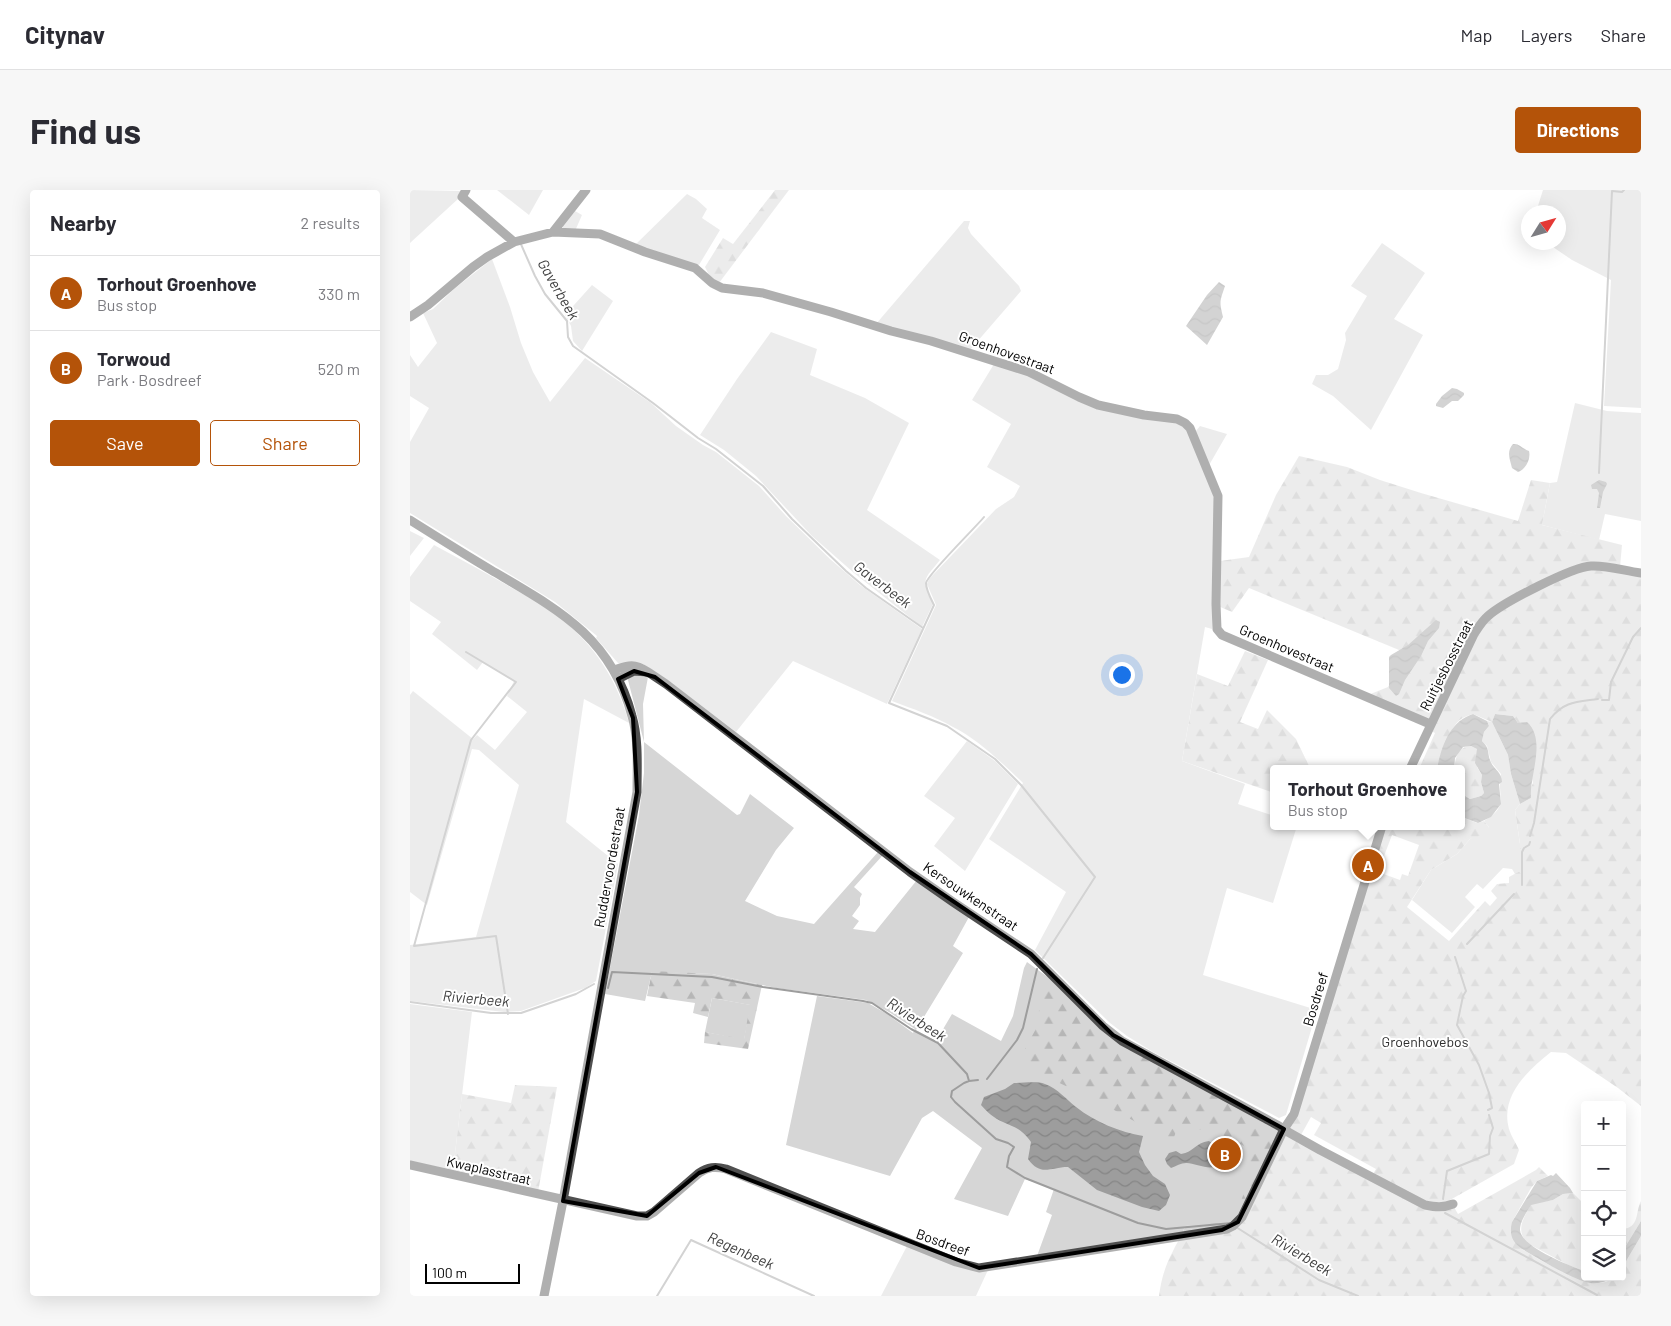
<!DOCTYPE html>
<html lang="en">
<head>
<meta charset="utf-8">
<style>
  body { margin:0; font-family:Barlow,sans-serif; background:#f7f7f7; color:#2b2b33 }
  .controls { position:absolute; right:15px; bottom:15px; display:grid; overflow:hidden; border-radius:5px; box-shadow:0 5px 20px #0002 }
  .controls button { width:45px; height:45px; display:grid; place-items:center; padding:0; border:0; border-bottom:1px solid #e1e1e2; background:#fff; color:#2b2b33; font:25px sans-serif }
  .compass { position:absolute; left:1111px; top:15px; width:45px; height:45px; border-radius:50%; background:#fff; box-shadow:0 5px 20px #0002; rotate:53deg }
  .scale { position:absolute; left:15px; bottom:12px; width:95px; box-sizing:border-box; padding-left:5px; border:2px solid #000; border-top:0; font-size:14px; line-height:18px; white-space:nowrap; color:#000; -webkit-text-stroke:4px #fff; paint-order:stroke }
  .you { position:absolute; left:711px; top:484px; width:18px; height:18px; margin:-12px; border:4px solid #fff; border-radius:50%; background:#1a73e8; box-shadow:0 0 0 8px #1a73e833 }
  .badge { display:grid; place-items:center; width:32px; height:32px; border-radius:50%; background:#b45309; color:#fff; font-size:16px; font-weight:700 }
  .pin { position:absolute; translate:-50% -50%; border:2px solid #fff; box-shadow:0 1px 5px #0006 }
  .popup { position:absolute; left:860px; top:575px; width:195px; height:65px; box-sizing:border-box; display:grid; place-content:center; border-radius:5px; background:#fff; filter:drop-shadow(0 1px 4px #0005); font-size:16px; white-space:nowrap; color:#7c7c81 }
  .popup b { font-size:19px; color:#2b2b33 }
  .popup::after { content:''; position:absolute; left:50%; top:100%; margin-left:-10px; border:10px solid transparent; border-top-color:#fff }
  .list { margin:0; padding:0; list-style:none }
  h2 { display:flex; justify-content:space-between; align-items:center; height:65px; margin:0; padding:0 20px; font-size:21px }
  h2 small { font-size:16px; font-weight:400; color:#7c7c81 }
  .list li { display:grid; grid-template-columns:32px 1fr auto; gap:15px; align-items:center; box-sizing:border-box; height:75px; padding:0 20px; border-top:1px solid #e1e1e2 }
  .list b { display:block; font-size:19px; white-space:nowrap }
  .list p { margin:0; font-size:16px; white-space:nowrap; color:#7c7c81 }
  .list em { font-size:16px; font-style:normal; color:#7c7c81 }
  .actions { display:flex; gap:10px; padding:15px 20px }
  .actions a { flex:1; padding:11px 0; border:1px solid #b45309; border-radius:5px; text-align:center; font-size:18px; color:#b45309 }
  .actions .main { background:#b45309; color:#fff }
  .icon { flex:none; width:28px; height:28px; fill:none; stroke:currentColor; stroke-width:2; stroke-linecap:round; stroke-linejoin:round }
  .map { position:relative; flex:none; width:1231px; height:1106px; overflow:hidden; border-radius:5px }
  header { display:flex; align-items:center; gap:30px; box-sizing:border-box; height:70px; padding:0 25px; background:#fff; border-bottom:1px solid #e1e1e2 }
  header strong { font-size:24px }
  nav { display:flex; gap:28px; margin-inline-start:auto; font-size:18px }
  .intro { display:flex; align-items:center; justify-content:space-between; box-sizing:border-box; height:120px; padding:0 30px }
  h1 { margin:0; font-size:35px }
  .button { padding:12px 22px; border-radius:5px; background:#b45309; color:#fff; font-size:18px; font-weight:700 }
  main { display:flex; gap:30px; padding:0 30px }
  aside { flex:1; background:#fff; border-radius:5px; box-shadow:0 5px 20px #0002 }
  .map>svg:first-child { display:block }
  .green { fill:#d6d6d6 }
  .forest { fill:url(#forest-firs); fill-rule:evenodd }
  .water { fill:url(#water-waves) }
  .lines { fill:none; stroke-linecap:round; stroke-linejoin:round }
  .stream { stroke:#9d9d9d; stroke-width:2 }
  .minor { stroke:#4f4f4f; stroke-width:9 }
  .marked { fill:none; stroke:#000; stroke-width:4; stroke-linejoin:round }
  .labels { text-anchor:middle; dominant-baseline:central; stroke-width:4; stroke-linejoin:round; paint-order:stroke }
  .street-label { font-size:14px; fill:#000; stroke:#fff }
  .park-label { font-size:14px; fill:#2d2d2d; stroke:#fff }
  .water-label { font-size:15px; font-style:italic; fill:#3e3e3e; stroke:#fff }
</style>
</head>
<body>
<header>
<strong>Citynav</strong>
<nav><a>Map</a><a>Layers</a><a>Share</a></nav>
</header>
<div class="intro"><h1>Find us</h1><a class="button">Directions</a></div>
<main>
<aside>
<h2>Nearby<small>2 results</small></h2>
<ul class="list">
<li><span class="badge">A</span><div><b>Torhout Groenhove</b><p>Bus stop</p></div><em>330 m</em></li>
<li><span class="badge">B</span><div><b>Torwoud</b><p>Park · Bosdreef</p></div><em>520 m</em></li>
</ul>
<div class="actions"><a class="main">Save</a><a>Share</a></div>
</aside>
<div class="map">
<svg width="1231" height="1106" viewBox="0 0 1231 1106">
  <defs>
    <pattern id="forest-firs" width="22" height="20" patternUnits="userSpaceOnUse" patternTransform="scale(1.25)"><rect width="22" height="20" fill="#d6d6d6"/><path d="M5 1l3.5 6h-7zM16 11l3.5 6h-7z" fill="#b6b6b6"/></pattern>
    <pattern id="water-waves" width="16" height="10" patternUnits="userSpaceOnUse" patternTransform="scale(1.25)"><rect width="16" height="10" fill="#9d9d9d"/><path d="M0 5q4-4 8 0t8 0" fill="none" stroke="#858585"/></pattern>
  </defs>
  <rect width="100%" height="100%" fill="#fff"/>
  <path class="green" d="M0 0 53 1 48 9 0 53Z
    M87 0H133L119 25Z
    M1133 0H1231V218L1194 216 1201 90 1162 70 1137 53 1148 52V22H1126Z
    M277 4 286 9 297 19 292 28 310 40 289 75 285 76 225 55Z
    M165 21 172 25 165 41H156L153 38V34Z
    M554 31H560L558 38 561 44 609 96 611 101 560 160 466 134Z
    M972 53 1015 83 984 129 1013 145 961 240 923 206 902 194 906 185H918L928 179 936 150 935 143 957 106 941 96Z
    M82 69 100 117 111 153 123 182 140 212 175 168 241 213 266 236 293 255 306 262 349 296 376 326 420 369 450 395 512 439 477 514 383 471 326 542 259 491 233 474 208 473 186 448 187 446 145 412 0 323V252L19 218 0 206V165L8 177 27 153 13 123 23 119 44 99Z
    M182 95 203 111 172 161 163 151 161 136 155 125Z
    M361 142 407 159 400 185 455 208 499 233 457 320 530 370C512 392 512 388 523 414L512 437 444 383 402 346 346 286 314 260 290 245 327 189Z
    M584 174 620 186 652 201 767 233 778 239 802 296 805 315 802 439 795 437 772 571 835 594 828 614 864 626V636H887L863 713 817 698 793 785 907 820 876 925 869 928 743 862 717 846 700 833 625 760 656 702 579 649 613 593C592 573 569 550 543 537 524 526 503 519 482 511L526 415 517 394 519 389 586 319 604 307 610 296 577 277 601 234 562 210Z
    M1165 213 1197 221 1231 223V331L1195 324 1189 350 1132 335 1140 293 1147 292Z
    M790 236 817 244 798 277 785 242Z
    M0 341 14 348 0 366Z
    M24 355C50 369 76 383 102 398 114 405 127 411 138 419 179 447 206 485 219 533L174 509 156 632 208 674 186 791 175 798 111 821 94 822 0 811V755L66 747 109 595 69 560 62 559 17 715 0 702V505L3 501 63 549 67 545 85 560 117 522 97 506 104 491 73 472 67 480 22 444 31 432 0 411V387Z
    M226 482 238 487 233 514 234 552 327 625 330 624 340 604 384 638 366 660 335 711 367 726 404 734 468 662 473 665 444 697 452 704 450 708V715L442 726 449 731 443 739 465 742 507 690 559 727 543 756 553 763 506 840 526 851 542 824 591 851 603 826 614 778 617 772 639 788 689 838 711 855 870 941 823 1033 775 1036 773 1042 627 1066 642 1025 636 1022 644 999 615 989 598 1026 544 1009 572 958 523 921 512 928 480 986 376 955 407 806 458 813 477 824 503 843 505 839 479 822 456 810 366 798 302 784 242 782 235 811 195 804 229 625 234 583V552L218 490 219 487Z
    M1077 531 1082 532 1098 565 1101 584 1110 614 1105 620 1110 654V681L1105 684 1102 679 1093 678 1073 699 1067 694 1055 707 1065 717 1042 743 1002 710 1021 680 1047 664 1060 649 1079 637 1074 631C1101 615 1086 607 1091 584L1081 572 1077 556 1072 551 1074 542 1079 536Z
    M557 551 585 571 608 594 555 681 524 656 545 628 514 606Z
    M302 808 341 815 334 850 295 842Z
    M0 814 62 822 43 980 0 971Z
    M497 1056 578 1080 566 1106H471Z"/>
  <path class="forest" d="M365 0H379L309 93 300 87 295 77 313 48 323 54Z
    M889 266 937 277 970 290 1011 303 1108 331 1121 290 1140 293 1132 335 1212 355 1210 377 1231 381V916L1208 898 1156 863 1141 862C1117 881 1090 906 1099 939 1101 946 1106 953 1109 960L1104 974 1040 1010 1048 1024 1126 980 1129 977 1138 986 1127 991 1121 998 1102 1032 1112 1059C1128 1069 1172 1095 1190 1093 1199 1092 1203 1087 1212 1087V1078L1231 1046V1106H749C751 1090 755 1076 763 1061 767 1052 773 1045 775 1036L823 1032 834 1003 840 959 805 941 768 937 762 952 686 910 630 884 611 870V866L627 837 629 820 639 788 689 838 711 855 877 944 886 925 976 636H1052V627L1067 633 1074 631 1079 637 1074 645 1060 649 1047 664 1021 680 997 717 1039 751 1075 711 1080 716 1087 708 1081 701 1087 694 1099 693V687L1110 681V654L1105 620 1110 614 1121 608 1120 599 1123 593 1108 533 1103 526 1085 524 1082 532 1063 524C1057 526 1050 528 1046 534 1038 544 1029 566 1027 579H1009L1025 543 1021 541 1024 533 958 505 978 497 989 479V460L839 398 822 422 808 416 810 371 839 367 866 305ZM982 645 1009 655 998 686 992 684 990 690 968 682ZM901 927 911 933 904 945 966 979 963 984 891 945Z
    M835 461 858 470 830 532 848 539 857 520 886 549 899 576V579H864V603L772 571 787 484 818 496Z
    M1061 556 1067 559V577L1072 585 1071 592 1074 603 1071 606 1060 609 1052 604V579H1044C1046 567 1047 557 1061 556Z
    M242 781 302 784 352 795 338 859 294 853 295 842 334 849 340 815 302 808 298 827 283 823 285 813 237 806Z
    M105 895 147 897 128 1002 43 980 52 904 101 913Z
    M1163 1003 1175 1015V1081L1158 1075 1117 1053C1105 1039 1114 1028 1121 1014L1143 1010 1153 1004Z
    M1231 1011V1031L1212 1062V1039C1230 1038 1225 1022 1231 1011Z"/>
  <path class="water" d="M809 92 815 96C810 111 809 111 813 127L797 155 776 136 797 105Z
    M1042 198 1047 199 1054 203V205L1048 211H1042L1033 218 1026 216V214L1032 206Z
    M1103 254C1109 253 1113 259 1119 261 1121 269 1116 279 1108 282L1102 278C1100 269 1096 262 1103 254Z
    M1189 290 1196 292 1197 294 1193 302 1190 318H1187L1189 303 1187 299H1182L1181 295Z
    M1026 430 1030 432 1029 438 1018 451 1011 466 995 490 989 504 986 506 979 498V467L981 465 998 455Z
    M1063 524 1077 531 1079 536 1074 542 1072 551C1080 559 1077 561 1080 570 1083 579 1092 582 1092 592L1089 594 1091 614 1081 627 1068 633 1052 627V604L1060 609 1071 606 1074 603 1071 592 1072 585 1065 573 1067 559 1061 556 1053 557 1045 568 1044 579H1027C1031 557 1040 531 1063 524Z
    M1085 524 1103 526 1108 533 1117 532C1137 550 1119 586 1121 608L1110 614 1101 584 1098 565 1082 532Z
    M604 893C614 893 627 891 635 894 648 899 656 909 666 917 685 932 710 942 733 946L729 962 735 975 743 986 755 994 760 1005 756 1015 749 1021 732 1017 687 1000 658 977C640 977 631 987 618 969L621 952C612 939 606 938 593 932 584 928 577 922 571 915L574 907 595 899Z
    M799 951C804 955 809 960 810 967 810 987 785 972 776 973 771 973 766 976 761 978L757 974 755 969 759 963 766 961 771 964C784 962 785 953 799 951Z
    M1146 983 1160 998 1163 1003 1153 1004 1143 1010 1121 1015C1117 1022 1110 1031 1110 1040 1111 1057 1160 1076 1175 1081V1087H1203C1196 1092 1189 1094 1180 1093 1163 1090 1128 1068 1112 1059 1102 1052 1099 1044 1102 1032L1127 991 1141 985 1143 986Z
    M1231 1031V1046L1212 1078V1062Z"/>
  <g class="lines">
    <path class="stream" d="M110 52 125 86 135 104 157 131 158 147 163 156 243 213 288 248 306 259 353 296 382 329 436 381 456 398 513 438
      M1189 283 1202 1 1212 2 1214 0
      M574 327C566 337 517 385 516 393 516 400 521 409 524 415L479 513 537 536 585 569 611 595 685 687 633 768
      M56 462 106 492 61 550 4 756 86 746 98 824
      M1192 510H1199L1201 492 1223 447 1231 438
      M1120 646 1124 633 1140 529C1154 511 1167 512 1188 509
      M1112 695V662L1114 658 1119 655 1120 652
      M1057 754 1104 704
      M1045 767 1056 801 1053 806 1047 835 1069 875 1079 903 1082 918 1078 920
      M198 798 202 782 302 787 353 797 453 811 462 813 501 839 528 853 557 884 559 891 554 893 542 901 541 907 545 912 586 949 598 953 604 957 599 966 597 977 615 988 728 1033 756 1039 822 1033
      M0 812 81 823H111L166 804 184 794
      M577 889 607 850 613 838 627 779
      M559 891 568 890
      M1033 1009 1037 981 1079 964 1080 946 1083 938 1079 925
      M1035 1023 1187 1105
      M826 1037 909 1090 948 1106
      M247 1106 281 1050 404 1106"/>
    <path class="minor" d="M56 0 52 7 104 52
      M143 42 176 0
      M0 127 18 115 63 77 77 67 104 52 143 42 190 44 235 62 285 78 302 93 312 98 353 103 421 122 481 141 521 151 619 182 669 207 688 215 734 225 767 229 775 233 780 238 808 306 806 414 807 439 812 445 1020 534
      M0 330C27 347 54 364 81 380 147 419 201 446 222 526 229 550 227 577 227 602L153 1011 134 1106
      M204 480C219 475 224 473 238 482L224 481 208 489
      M238 482 256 494 500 682 543 712 621 764 693 836 712 851 869 936 878 942 910 960 1015 1015C1025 1017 1033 1018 1043 1014
      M1000 579 1064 444C1068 438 1072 431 1078 426 1094 412 1162 377 1181 376 1197 375 1215 381 1231 383
      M0 975 227 1026H237L244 1022 289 983C298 977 305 976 316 979L546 1072 569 1078 817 1039 823 1036 832 1027 874 939 884 924 972 636"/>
  </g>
  <path d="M0 0H1231V1106H0ZM224 481 245 487 500 682 621 764 703 845 874 939 828 1032 812 1040 569 1078 306 977 289 983 237 1026 153 1011 227 602 223 528 208 489Z" fill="#fff" fill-opacity=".55" fill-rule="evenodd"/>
  <path class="marked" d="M224 481 245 487 500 682 621 764 703 845 874 939 828 1032 812 1040 569 1078 306 977 289 983 237 1026 153 1011 227 602 223 528 208 489Z"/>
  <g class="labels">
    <g class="street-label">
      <text transform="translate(597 162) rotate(20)">Groenhovestraat</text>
      <text transform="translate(877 458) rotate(23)">Groenhovestraat</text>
      <text transform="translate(1036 475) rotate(-63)">Ruitjesbosstraat</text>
      <text transform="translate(199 677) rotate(-80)">Ruddervoordestraat</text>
      <text transform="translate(561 706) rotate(34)">Kersouwkenstraat</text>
      <text transform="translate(905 809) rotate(-73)">Bosdreef</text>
      <text transform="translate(79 980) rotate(13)">Kwaplasstraat</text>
      <text transform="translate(533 1052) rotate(20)">Bosdreef</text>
    </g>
    <g class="park-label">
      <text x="1015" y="851">Groenhovebos</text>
    </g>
    <g class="water-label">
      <text transform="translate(149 99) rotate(60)">Gaverbeek</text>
      <text transform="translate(473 394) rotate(37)">Gaverbeek</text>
      <text transform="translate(66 808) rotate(5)">Rivierbeek</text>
      <text transform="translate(507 829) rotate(33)">Rivierbeek</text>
      <text transform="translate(331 1060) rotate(24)">Regenbeek</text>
      <text transform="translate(892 1064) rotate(31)">Rivierbeek</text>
    </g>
  </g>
</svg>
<div class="controls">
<button>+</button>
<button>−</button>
<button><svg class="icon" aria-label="locate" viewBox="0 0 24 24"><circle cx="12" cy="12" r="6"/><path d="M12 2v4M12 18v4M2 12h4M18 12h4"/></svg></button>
<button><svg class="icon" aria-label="layers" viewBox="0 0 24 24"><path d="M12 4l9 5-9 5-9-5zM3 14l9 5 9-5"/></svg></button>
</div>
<svg class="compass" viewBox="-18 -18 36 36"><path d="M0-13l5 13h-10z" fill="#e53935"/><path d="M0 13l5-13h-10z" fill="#7c7c81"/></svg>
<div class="scale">100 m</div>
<div class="you"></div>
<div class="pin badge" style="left:958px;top:675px">A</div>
<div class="popup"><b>Torhout Groenhove</b>Bus stop</div>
<div class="pin badge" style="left:815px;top:964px">B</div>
</div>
</main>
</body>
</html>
